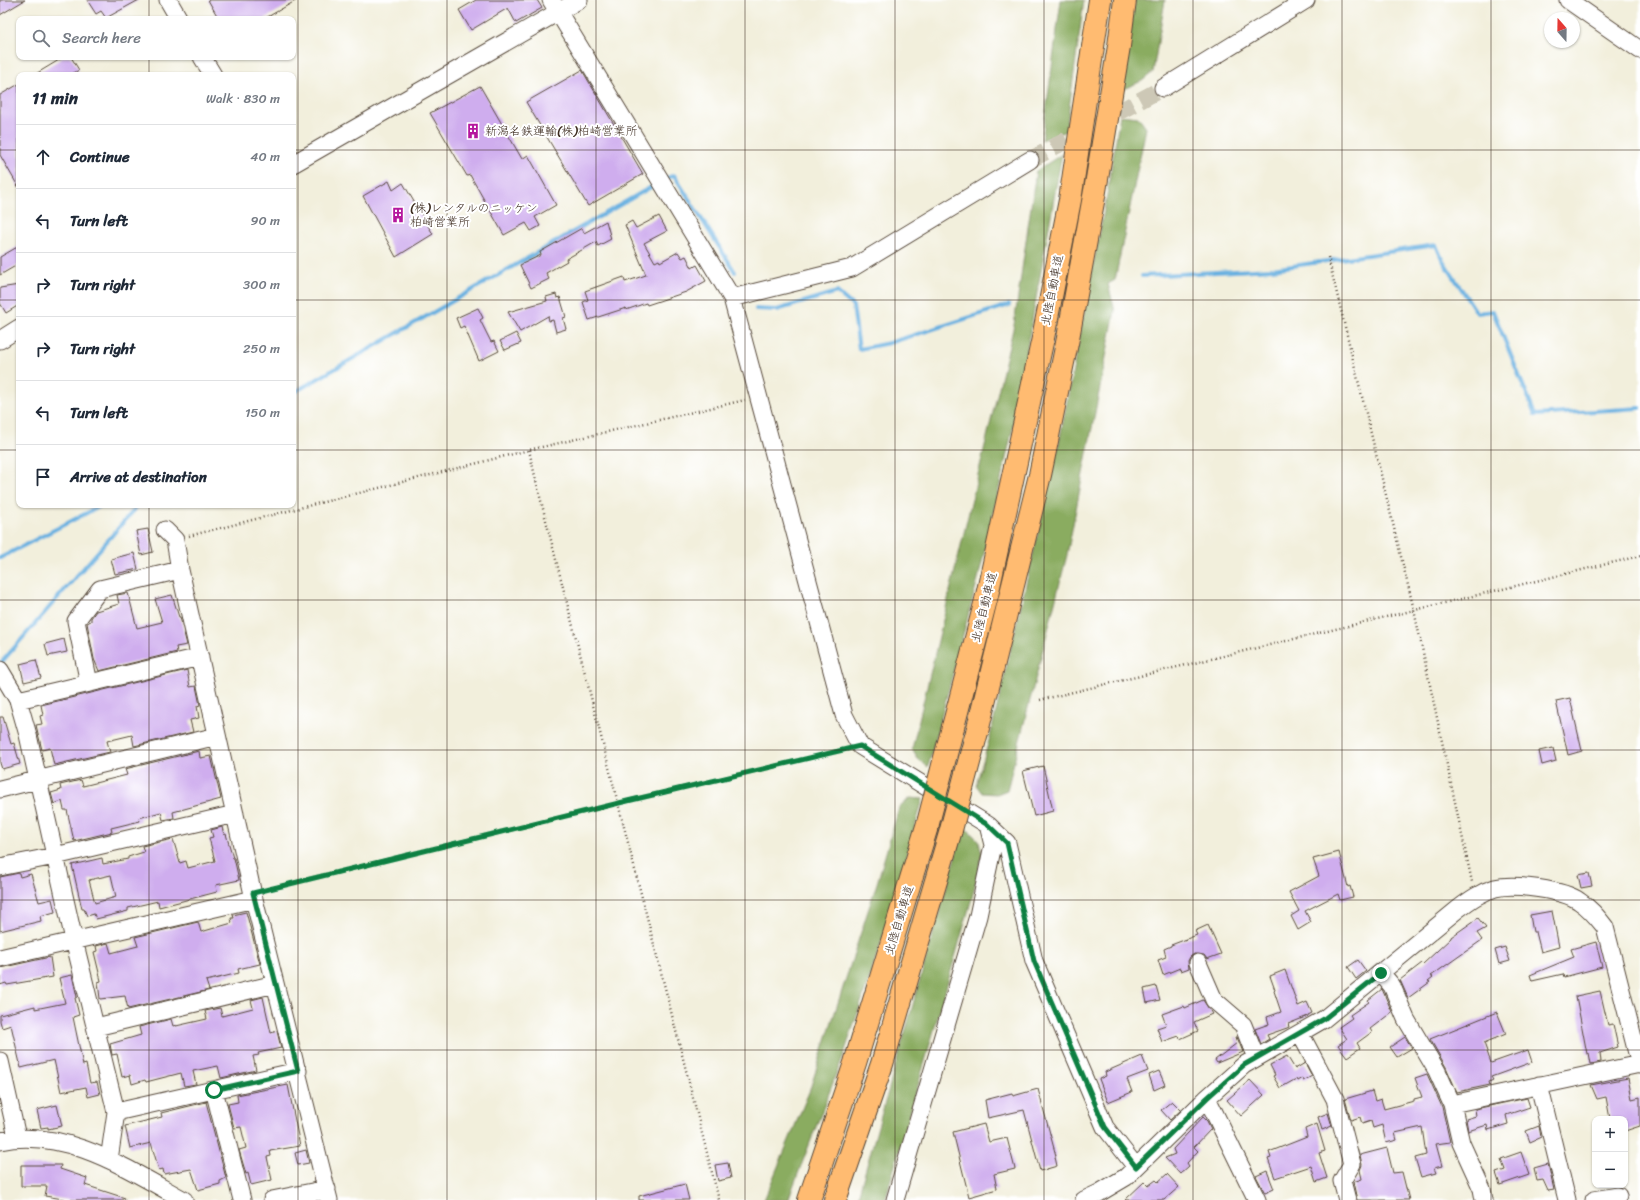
<!DOCTYPE html>
<html lang="en">
<head>
<meta charset="utf-8">
<style>
  body { margin:0; font-family:Sriracha,"Klee One",sans-serif; background:#f2f2f3; color:#1f2937 }
  .controls { position:absolute; right:12px; bottom:12px; display:grid; overflow:hidden; border-radius:8px; box-shadow:0 1px 3px #0004 }
  .controls button { width:36px; height:36px; display:grid; place-items:center; padding:0; border:0; border-bottom:1px solid #e0e1e3; background:#fff; color:#1f2937; font:20px sans-serif }
  .compass { position:absolute; left:1544px; top:12px; width:36px; height:36px; border-radius:50%; background:#fff; box-shadow:0 1px 3px #0004; rotate:340deg }
  .stop { position:absolute; width:12px; height:12px; margin:-9px; border:3px solid #0b8043; border-radius:50%; background:#fff }
  .stop.end { background:#0b8043; border-color:#fff; box-shadow:0 1px 4px #0008 }
  .list { margin:0; padding:0; list-style:none }
  h2 { display:flex; justify-content:space-between; align-items:center; height:52px; margin:0; padding:0 16px; font-size:17px }
  h2 small { font-size:13px; font-weight:400; color:#747a83 }
  .list li { display:grid; grid-template-columns:26px 1fr auto; gap:12px; align-items:center; box-sizing:border-box; height:64px; padding:0 16px; border-top:1px solid #e0e1e3 }
  .list b { display:block; font-size:15px; white-space:nowrap }
  .list em { font-size:13px; font-style:normal; color:#747a83 }
  .icon { flex:none; width:22px; height:22px; fill:none; stroke:currentColor; stroke-width:2; stroke-linecap:round; stroke-linejoin:round }
  .map { position:relative; flex:none; width:1640px; height:1200px; overflow:hidden }
  .search { position:absolute; background:#fff; box-shadow:0 1px 3px #0004; left:16px; top:16px; width:280px; height:44px; display:flex; align-items:center; gap:10px; box-sizing:border-box; padding:0 14px; border-radius:8px; color:#747a83; font-size:15px }
  .panel { position:absolute; background:#fff; box-shadow:0 1px 3px #0004; left:16px; top:72px; width:280px; height:436px; border-radius:8px }
  .map>svg:first-child { display:block }
  .forest { fill:#8aac60; stroke:#626b3f }
  .lines { fill:none; stroke-linecap:round; stroke-linejoin:round }
  .stream { stroke:#69b1e1; stroke-width:4 }
  .building { fill:#cfadee; fill-rule:evenodd }
  .minor-tunnel { stroke:#cdc8b6; stroke-width:17; stroke-dasharray:17 8; stroke-linecap:butt }
  .minor-casing { stroke:#56483a; stroke-width:19 }
  .highway-casing { stroke:#56483a; stroke-width:24 }
  .path { stroke:#56483a; stroke-width:2.5; stroke-dasharray:1 3; stroke-linecap:butt }
  .minor { stroke:#fff; stroke-width:17 }
  .highway { stroke:#ffbb71; stroke-width:22 }
  .highway-bridge-casing { stroke:#56483a; stroke-width:24; stroke-linecap:butt }
  .highway-bridge { stroke:#ffbb71; stroke-width:22 }
  .route { stroke:#0b8043; stroke-width:5 }
  .grid { fill:none; stroke:#3b2a1e; stroke-width:1; stroke-opacity:0.55 }
  .labels { text-anchor:middle; dominant-baseline:central; stroke-width:4; stroke-linejoin:round; paint-order:stroke }
  .poi-label { font-size:12px; fill:#3b2a1e; stroke:#fff; text-anchor:start }
  .street-label { font-size:12px; fill:#3b2a1e; stroke:#fff }
</style>
</head>
<body>
<div class="map">
<svg width="1640" height="1200" viewBox="0 0 1640 1200">
  <rect width="100%" height="100%" fill="#fff"/>
  <filter id="ink" filterUnits="userSpaceOnUse"><feTurbulence type="fractalNoise" baseFrequency=".025" numOctaves="2"/><feDisplacementMap in="SourceGraphic" scale="8" xChannelSelector="R" yChannelSelector="G"/><feConvolveMatrix kernelMatrix="1 2 1 2 8 2 1 2 1" color-interpolation-filters="sRGB"/></filter>
  <filter id="wash" filterUnits="userSpaceOnUse"><feTurbulence type="fractalNoise" baseFrequency=".012" numOctaves="4" result="noise"/><feDisplacementMap in="SourceGraphic" scale="16" xChannelSelector="R" yChannelSelector="G"/><feGaussianBlur stdDeviation="0.9" result="paint"/><feColorMatrix in="noise" values="0 0 0 0 0 0 0 0 0 0 0 0 0 0 0 0 0 1.4 0 .05"/><feComposite in="paint" operator="in"/></filter>
  <g filter="url(#wash)">
    <rect width="100%" height="100%" fill="#f2efdc"/>
    <path class="forest" d="M1061 0H1084L1066 131 1042 140Z
      M1135 0H1165L1153 72 1142 81 1121 90Z
      M1120 115 1138 117 1146 128 1115 280 1108 284 1115 311 1067 555 1007 790 997 794 982 793 976 785 990 737 1058 448 1107 195Z
      M1062 154 1012 432 979 575 928 767 917 758 912 749 1014 325 1036 171Z
      M910 798 923 799 888 922 844 1054 788 1200H764L809 1092 877 883 899 808Z
      M964 826 979 841 982 854 972 898 885 1200H857Z"/>
    <g class="lines">
      <path class="stream" d="M665 179 674 175 735 272
        M1142 276 1272 269 1436 245 1442 259 1477 313 1493 311 1535 415 1640 408
        M756 309 777 310 837 292 853 306 859 349 889 343 1009 305
        M293 393 658 183
        M0 558 102 505
        M0 664 135 509"/>
    </g>
    <g id="blocks">
      <path class="building" d="M0 0H25L0 15Z
        M87 0H139L106 18 101 11 96 14Z
        M208 0H297L264 19H219Z
        M476 0H537L542 8 516 23 508 8 471 30 459 10Z
        M64 57H71L79 70 70 75H34Z
        M582 70 643 174 588 206 526 102Z
        M19 84V188L0 155V95Z
        M480 86 522 159 528 155 556 205 535 217 540 226 531 231 526 223 504 235 470 175 467 176 430 113Z
        M389 181 393 190 403 183 433 234 396 257 363 196Z
        M659 216 667 231 644 243 655 262 659 260 660 262 678 252 682 258 686 256 692 268 697 265 706 281 686 292 647 305 646 303 626 310V308L589 320 583 302 588 300 585 291 624 277 625 282 646 275 625 225 632 221 636 228Z
        M606 221 611 239 598 246 596 242 566 259 567 261 546 273 549 279 531 288 520 265 541 255 540 252 582 228 584 233Z
        M19 246V264L0 275V257Z
        M19 285V305L6 313 0 303V288Z
        M556 294 557 298 560 297 566 317 563 318 566 329 556 332 553 320 549 321 548 316 520 332 508 312 547 301 546 297Z
        M478 308 483 318 480 320 491 342 494 341 499 351 479 361 464 326 460 328 456 318Z
        M516 333 521 343 505 350 500 341Z
        M148 529 153 552 141 555 136 531Z
        M134 553 138 569 115 574 111 559Z
        M128 593 137 628 162 622 155 599 172 595 179 617H180L187 645 176 647 177 652 99 671 94 659 87 623 91 621V618L96 611 119 604 117 595Z
        M64 639 67 652 48 656 45 644Z
        M36 660 41 678 24 682 20 664Z
        M187 670 190 687 196 686 200 705 197 706 199 718 190 720 193 732 134 746 132 735 107 741 110 752 54 765 50 748 42 750 36 725 42 724 40 716 43 715 41 705Z
        M1570 698 1582 751 1568 755 1556 701Z
        M0 717H3L11 744 14 743 20 764 2 769 0 763Z
        M1553 748 1556 761 1542 765 1539 751Z
        M199 751 200 758 211 756 221 799 173 812 174 818 163 820 161 812 139 818 140 821 111 828 112 832 74 841 67 810H64L62 801 54 804 51 793 61 790 60 785 81 780 83 786 127 775 125 769Z
        M1043 766 1053 811 1034 816 1023 771Z
        M222 827 224 835 226 834 233 858H234L239 880 216 885 217 892 159 907 158 901 128 908V911L96 919 94 914 87 916 84 909H82L72 865 102 858 103 864 128 859V857L144 852 142 846 173 839 180 863 186 861 188 868 215 861 209 838 213 837 211 830ZM111 875 116 897 95 903 89 880Z
        M1339 852 1348 887 1350 886 1353 897 1340 900 1338 894 1305 911 1311 922 1298 930 1291 916 1299 911 1289 892 1319 876 1313 859Z
        M19 873 20 877 31 874 39 902 52 899 55 912 40 916 41 921 0 931V877Z
        M1589 873 1592 886 1581 888 1578 875Z
        M1552 911 1559 947 1541 952 1536 932H1533L1530 915Z
        M246 912 260 964 238 969 239 973 206 981 209 990 128 1009 125 996 100 999 98 982 101 981 94 952 97 951 96 946 108 943 111 953 138 946 135 937 198 922 201 932 232 923 231 918H234L233 915Z
        M1478 918 1486 928 1477 933 1482 940 1431 976 1433 977 1428 981 1430 982 1408 998 1400 980 1422 963 1423 964 1451 938V937Z
        M1208 925 1221 954 1207 959 1204 955 1194 954 1190 957 1188 961 1189 968 1181 971 1180 968 1163 975 1158 960 1166 957 1164 949 1171 946V945L1197 935 1195 931Z
        M1596 942 1602 967 1564 977 1563 974 1532 981 1530 975 1574 957 1571 949Z
        M1505 947 1510 961 1499 964 1495 950Z
        M50 957 53 977 7 985 6 983 0 985V968Z
        M1358 960 1366 971 1356 979 1348 967Z
        M1285 970 1298 1006 1307 1002 1312 1013 1308 1015V1016L1288 1024 1289 1027 1287 1028 1267 1035 1269 1039 1261 1044 1255 1029 1269 1024 1267 1017 1281 1012 1274 991 1275 990 1270 976Z
        M72 975 77 997 75 998 79 1015 73 1017 83 1065 86 1064 90 1083 97 1082 100 1094 88 1097 86 1087 61 1092 54 1060 21 1068 11 1025 2 1028 0 1021V1015L35 1006V1009L65 1003 59 978Z
        M1156 986 1160 1000 1147 1003 1144 989Z
        M1382 989 1392 1012 1370 1029 1372 1032 1357 1043 1360 1048 1347 1057 1338 1045 1347 1039 1339 1027 1352 1018 1350 1015 1369 1002 1368 1000Z
        M1600 991 1608 1025 1613 1024 1618 1047 1600 1053 1601 1062 1591 1064 1589 1053 1587 1054 1576 996Z
        M263 997 271 1033 277 1031 281 1048 258 1053 259 1055 253 1056 256 1070 221 1078 218 1066 193 1071 196 1084 184 1086 181 1073 146 1082 145 1080 132 1084 130 1075 122 1077 117 1054 112 1055 110 1044 141 1035 139 1027 171 1019 173 1026 176 1025V1026L207 1019 205 1011 220 1008 222 1016 253 1008 251 1000Z
        M1203 1000 1212 1014 1194 1022 1198 1031 1180 1039 1179 1036 1162 1042 1157 1028 1166 1025 1162 1014 1184 1006 1185 1008Z
        M1497 1012 1506 1034 1484 1043 1491 1063 1528 1050 1532 1062 1491 1077 1493 1080 1489 1082 1490 1085 1457 1092 1446 1067 1430 1039Z
        M1235 1037H1237L1243 1052 1217 1063 1215 1060 1237 1043Z
        M1405 1037 1412 1048 1397 1057 1390 1047Z
        M1142 1056 1148 1071 1127 1079 1132 1092 1108 1102 1099 1079 1106 1076 1105 1072Z
        M1287 1056 1295 1069 1305 1063 1312 1076 1303 1081 1302 1078 1297 1081 1296 1079 1280 1088 1273 1076 1275 1075 1270 1065Z
        M1159 1071 1165 1085 1154 1090 1149 1075Z
        M1427 1074 1442 1107 1450 1142 1436 1144 1442 1166 1434 1168 1436 1173 1421 1177 1415 1158 1426 1155 1422 1127 1395 1133 1397 1140 1386 1143 1382 1125 1373 1128 1371 1121 1362 1124 1360 1117 1351 1120 1345 1099 1372 1091 1375 1101 1381 1099 1384 1109 1414 1101V1099L1422 1097 1415 1078Z
        M1628 1078 1632 1099 1640 1097V1126L1625 1131V1119H1610L1606 1097 1597 1099 1591 1085Z
        M1250 1080 1264 1095 1241 1116 1227 1100Z
        M288 1085 300 1146 270 1151 271 1156 267 1157 272 1180 251 1185 248 1173 246 1174 239 1150 246 1148 241 1127 234 1128 228 1104 238 1102 237 1095Z
        M1038 1089 1056 1156 1055 1157 1057 1166 1040 1171 1024 1110 988 1118 985 1100 1012 1093 1013 1096Z
        M1527 1098 1530 1107 1506 1115 1508 1124 1488 1130 1487 1125 1468 1131 1466 1119 1476 1116 1475 1109Z
        M1172 1101 1181 1110 1170 1120 1161 1110Z
        M206 1102 226 1178 220 1181V1184L198 1190 191 1169 164 1174 163 1169 159 1170 151 1143 130 1148 125 1126 162 1117 161 1113Z
        M57 1105 62 1126 48 1129V1127L41 1128 37 1110Z
        M1328 1113 1332 1126 1322 1130 1318 1117Z
        M1203 1117 1207 1121 1211 1129 1194 1147 1198 1151 1187 1163 1189 1166 1180 1174 1165 1158 1175 1154 1173 1149Z
        M984 1124 989 1142 1007 1138 1015 1169 994 1174 997 1189 969 1197 953 1132Z
        M1317 1124 1325 1151 1319 1153 1327 1178 1316 1182 1311 1166 1275 1178 1268 1159 1271 1158 1269 1152 1307 1137 1305 1129Z
        M1539 1126 1541 1137 1530 1142 1526 1131Z
        M1387 1148 1393 1173 1402 1172 1409 1200H1357L1353 1182 1362 1179 1360 1170 1362 1165 1360 1155Z
        M306 1150 309 1163 298 1165 295 1153Z
        M1521 1152 1529 1175 1500 1185 1496 1173 1505 1170 1501 1159Z
        M728 1163 731 1178 718 1181 715 1165Z
        M1548 1164 1554 1190 1548 1191 1543 1180 1537 1181 1534 1168Z
        M21 1165H61L60 1169 87 1178 85 1185 125 1198 124 1200H69L45 1196 47 1186H21Z
        M1267 1171 1274 1189 1265 1193 1256 1176Z
        M1167 1174 1179 1187 1164 1200H1125L1144 1182 1148 1186 1156 1180 1158 1182Z
        M685 1184 689 1200H639V1196Z"/>
    </g>
  </g>
  <g filter="url(#ink)">
    <use href="#blocks" fill-opacity="0" stroke="#56483a" stroke-width="1"/>
    <g class="lines">
      <path class="minor-tunnel" d="M1030 160 1163 88"/>
      <g class="minor-casing">
        <path id="minor" d="M168 0 179 19
          M551 0 732 298 844 715 860 746 988 825 993 845 978 916 895 1200
          M1568 0 1640 50
          M202 57 213 75
          M1163 88 1306 0
          M293 164 579 0
          M732 298 852 268 1030 160
          M0 340 19 328
          M165 530 175 540 180 570 254 899 329 1200
          M0 670 18 700 28 735 74 940 116 1112 109 1160
          M89 683 76 621 100 589 180 570
          M18 700 200 657
          M0 789 217 736
          M988 825 1007 843 1034 961 1105 1127 1136 1167
          M0 867 55 856 235 814
          M0 958 254 899
          M1198 963 1214 1000 1243 1025 1256 1058
          M1381 973 1392 986 1406 1019 1437 1071 1452 1104 1461 1143 1482 1189 1484 1200
          M96 1027 275 984
          M1300 1033 1335 1099 1352 1164 1342 1181 1347 1200
          M0 1061 17 1137
          M1539 1085 1567 1200
          M214 1090 242 1200
          M1207 1098 1257 1200
          M1452 1104 1640 1064
          M116 1112 298 1071
          M0 1141C66 1127 129 1170 184 1200
          M272 1200 327 1189
          M1084 1200 1099 1193 1126 1177 1207 1098 1244 1065 1324 1019 1458 909C1470 900 1481 892 1495 888 1514 883 1564 890 1579 901 1590 908 1597 917 1605 927L1640 1065
          M1594 1200 1618 1196"/>
      </g>
      <g class="highway-casing">
        <path id="highway" d="M953 727 986 600 1043 338 1070 200 1100 0
          M977 732 1040 475 1068 338 1095 191 1119 46 1125 0
          M809 1200 855 1063 928 823
          M835 1200 882 1064 951 830"/>
      </g>
      <path class="path" d="M1328 257 1414 610 1472 882
        M529 450 537 485 719 1200
        M189 536 529 450 745 400
        M1040 700 1640 556
        M267 889 619 803 846 749"/>
      <use href="#minor" class="minor"/>
      <use href="#highway" class="highway"/>
      <g class="highway-bridge-casing">
        <path id="highway-bridge" d="M928 823 953 727
          M951 830 977 732"/>
      </g>
      <use href="#highway-bridge" class="highway-bridge"/>
    </g>
  </g>
  <g class="lines" filter="url(#ink)">
    <path class="route" d="M214 1090 298 1071 253 893 619 803 860 746 988 825 1007 843 1034 961 1105 1127 1136 1167 1207 1098 1244 1065 1324 1019 1381 973"/>
  </g>
  <path class="grid" d="M149 0V19M298 0V1200M447 0V1200M596 0V1200M745 0V1200M895 0V1200M1044 0V1200M1193 0V1200M1342 0V1200M1491 0V1200M149 57V75M0 150H19M293 150H1640M0 300H19M293 300H1640M0 450H19M293 450H1640M149 505V1200M0 600H1640M0 750H1640M0 900H1640M0 1050H1640"/>
  <defs>
    <g id="building-bare" transform="scale(1.2)"><path d="M-4-6H4V6H1V3H-1V6H-4ZM-2.5-4.3h1.7v1.8h-1.7ZM.8-4.3h1.7v1.8H.8ZM-2.5-1h1.7V.8h-1.7ZM.8-1h1.7V.8H.8Z" fill="#b5179e" stroke="#fff" stroke-width="2.5" paint-order="stroke"/></g>
  </defs>
  <g fill-rule="evenodd">
    <use href="#building-bare" x="473" y="131"/>
    <use href="#building-bare" x="398" y="215"/>
  </g>
  <g class="labels">
    <g class="poi-label">
      <text x="485" y="131">新潟名鉄運輸(株)柏崎営業所</text>
      <text x="410" y="208">(株)レンタルのニッケン<tspan x="410" dy="14">柏崎営業所</tspan></text>
    </g>
    <g class="street-label">
      <text transform="translate(1052 290) rotate(-79)">北陸自動車道</text>
      <text transform="translate(984 607) rotate(-76)">北陸自動車道</text>
      <text transform="translate(899 920) rotate(-73)">北陸自動車道</text>
    </g>
  </g>
</svg>
<div class="controls">
<button>+</button>
<button>−</button>
</div>
<svg class="compass" viewBox="-18 -18 36 36"><path d="M0-13l5 13h-10z" fill="#e53935"/><path d="M0 13l5-13h-10z" fill="#747a83"/></svg>
<div class="stop" style="left:214px;top:1090px"></div>
<div class="stop end" style="left:1381px;top:973px"></div>
<div class="search"><svg class="icon" aria-label="search" viewBox="0 0 24 24"><circle cx="10" cy="10" r="6"/><path d="M15 15l6 6"/></svg>Search here</div>
<section class="panel">
<h2>11 min<small>Walk · 830 m</small></h2>
<ul class="list">
<li><svg class="icon" aria-label="ahead" viewBox="0 0 24 24"><path d="M12 20V5M6 11l6-6 6 6"/></svg><div><b>Continue</b></div><em>40 m</em></li>
<li><svg class="icon" aria-label="left" viewBox="0 0 24 24"><path d="M17 20v-9H6M10 6l-5 5 5 5"/></svg><div><b>Turn left</b></div><em>90 m</em></li>
<li><svg class="icon" aria-label="right" viewBox="0 0 24 24"><path d="M7 20v-9h11M14 6l5 5-5 5"/></svg><div><b>Turn right</b></div><em>300 m</em></li>
<li><svg class="icon" aria-label="right" viewBox="0 0 24 24"><path d="M7 20v-9h11M14 6l5 5-5 5"/></svg><div><b>Turn right</b></div><em>250 m</em></li>
<li><svg class="icon" aria-label="left" viewBox="0 0 24 24"><path d="M17 20v-9H6M10 6l-5 5 5 5"/></svg><div><b>Turn left</b></div><em>150 m</em></li>
<li><svg class="icon" aria-label="arrive" viewBox="0 0 24 24"><path d="M6 21V4h12l-3 4 3 4H6"/></svg><div><b>Arrive at destination</b></div></li>
</ul>
</section>
</div>
</body>
</html>
